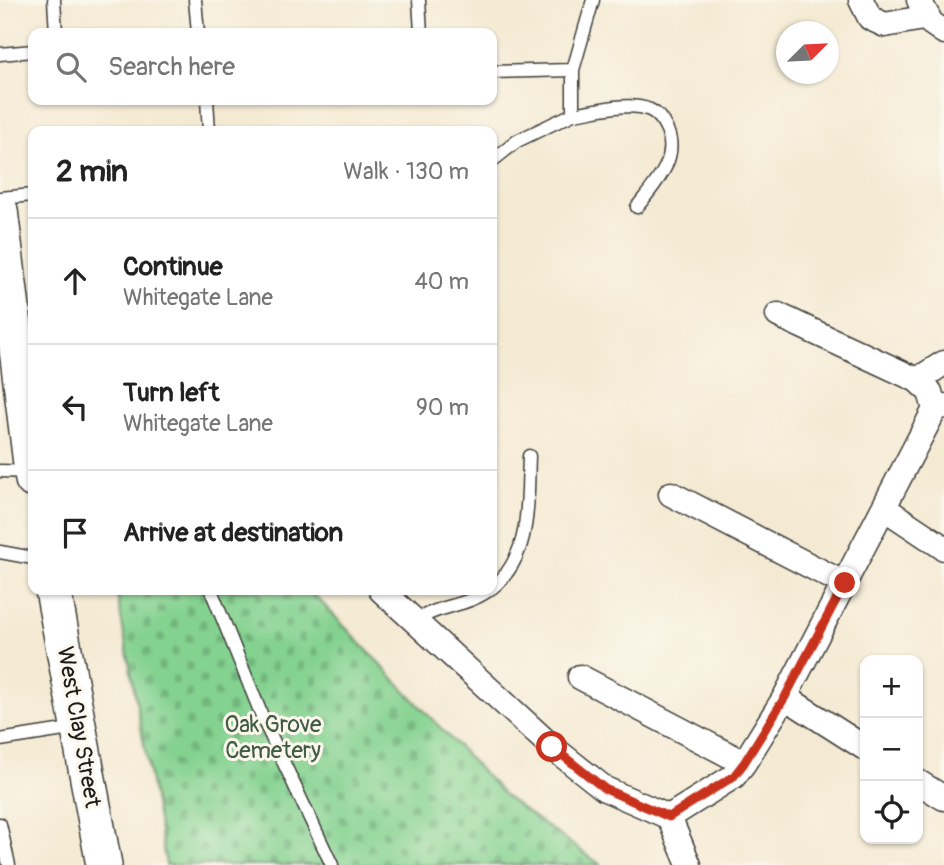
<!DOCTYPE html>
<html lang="en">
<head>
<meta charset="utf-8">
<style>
  body { margin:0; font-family:Pangolin,sans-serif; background:#f2f2f2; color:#222 }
  .controls { position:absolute; right:21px; bottom:21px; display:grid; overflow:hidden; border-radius:14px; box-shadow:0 2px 5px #0004 }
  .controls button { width:63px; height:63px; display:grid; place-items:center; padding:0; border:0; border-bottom:2px solid #e0e0e0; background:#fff; color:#222; font:35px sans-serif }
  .compass { position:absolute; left:776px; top:21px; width:63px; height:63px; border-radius:50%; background:#fff; box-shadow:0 2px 5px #0004; rotate:66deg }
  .stop { position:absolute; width:21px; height:21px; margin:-16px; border:5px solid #c8321e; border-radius:50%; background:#fff }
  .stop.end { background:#c8321e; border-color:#fff; box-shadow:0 2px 7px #0008 }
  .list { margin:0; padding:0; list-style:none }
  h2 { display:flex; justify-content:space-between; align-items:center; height:91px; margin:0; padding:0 28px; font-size:30px }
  h2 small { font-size:23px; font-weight:400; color:#767676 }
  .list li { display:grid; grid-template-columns:46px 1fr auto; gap:21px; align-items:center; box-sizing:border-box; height:126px; padding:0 28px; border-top:2px solid #e0e0e0 }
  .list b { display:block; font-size:26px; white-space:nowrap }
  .list p { margin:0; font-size:23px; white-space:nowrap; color:#767676 }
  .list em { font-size:23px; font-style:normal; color:#767676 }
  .icon { flex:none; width:38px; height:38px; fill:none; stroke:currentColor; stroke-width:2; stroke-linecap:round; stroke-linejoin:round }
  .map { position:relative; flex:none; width:944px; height:865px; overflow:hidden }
  .search { position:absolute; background:#fff; box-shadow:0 2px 5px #0004; left:28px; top:28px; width:469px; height:77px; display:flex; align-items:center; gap:18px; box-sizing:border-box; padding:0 24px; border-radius:14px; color:#767676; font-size:26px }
  .panel { position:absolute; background:#fff; box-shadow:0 2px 5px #0004; left:28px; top:126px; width:469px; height:469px; border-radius:14px }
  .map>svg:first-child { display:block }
  .cemetery { fill:url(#cemetery-stones); stroke:#507756; stroke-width:2 }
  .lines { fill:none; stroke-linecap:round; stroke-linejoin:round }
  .lane-casing { stroke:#3c3b37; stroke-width:15 }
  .street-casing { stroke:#3c3b37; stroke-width:27 }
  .secondary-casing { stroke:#3c3b37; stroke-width:38 }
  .lane { stroke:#fff; stroke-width:12 }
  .street { stroke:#fff; stroke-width:24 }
  .secondary { stroke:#fff; stroke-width:35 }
  .route { stroke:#c8321e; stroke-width:9 }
  .labels { text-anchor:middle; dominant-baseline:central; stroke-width:6; stroke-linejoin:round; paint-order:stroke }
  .park-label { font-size:23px; fill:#405c45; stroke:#fbf7ec }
  .street-label { font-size:23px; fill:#1c1c1c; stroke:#fbf7ec }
</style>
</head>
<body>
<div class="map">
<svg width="944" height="865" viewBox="0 0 944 865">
  <defs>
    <pattern id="cemetery-stones" width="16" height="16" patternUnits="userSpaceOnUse" patternTransform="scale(1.75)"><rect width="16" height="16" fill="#84d290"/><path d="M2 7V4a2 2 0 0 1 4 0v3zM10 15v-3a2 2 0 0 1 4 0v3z" fill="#71b47c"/></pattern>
  </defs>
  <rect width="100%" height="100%" fill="#fbf7ec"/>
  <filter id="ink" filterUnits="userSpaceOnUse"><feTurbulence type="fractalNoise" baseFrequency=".0143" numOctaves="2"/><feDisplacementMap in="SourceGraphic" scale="14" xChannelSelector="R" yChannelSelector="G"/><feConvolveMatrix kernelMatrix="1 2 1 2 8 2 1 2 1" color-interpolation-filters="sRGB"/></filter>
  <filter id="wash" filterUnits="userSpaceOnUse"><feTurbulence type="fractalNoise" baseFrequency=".00686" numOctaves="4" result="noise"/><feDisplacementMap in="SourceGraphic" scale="28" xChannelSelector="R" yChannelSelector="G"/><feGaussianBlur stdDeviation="1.57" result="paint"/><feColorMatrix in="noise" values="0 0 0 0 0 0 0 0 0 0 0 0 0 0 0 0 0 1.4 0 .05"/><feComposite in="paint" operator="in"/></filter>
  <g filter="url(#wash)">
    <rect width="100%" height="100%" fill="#f4ead3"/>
    <path class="cemetery" d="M116 590H310L506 797 601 865H166Z"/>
  </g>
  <g filter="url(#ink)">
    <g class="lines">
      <g class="lane-casing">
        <path id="lane" d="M54 0 56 33
          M195 0 198 33
          M419 0 421 33
          M0 54 33 51
          M573 70V114C595 111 629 101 650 110 659 114 663 122 667 130 680 159 654 185 637 207
          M492 72 573 70 593 0
          M207 100 209 131
          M492 161 517 141 573 114
          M0 198 33 195
          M0 471 31 472
          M0 552 33 558
          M492 588C532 556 527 503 529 456
          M211 590 264 721 332 865
          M414 622C437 605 466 607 489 590
          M0 740 77 728
          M0 824 9 865"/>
      </g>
      <g class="street-casing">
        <path id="street" d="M861 0 870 18 885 25 928 17
          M919 0 931 23 944 32
          M778 315 917 380 930 392 935 409
          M917 380 944 363
          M671 494 845 584
          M884 508 944 548
          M381 590 552 747 605 789 669 817 734 776 744 763 785 697 935 409 944 406
          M580 677 744 763
          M785 697 865 748
          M918 782 944 798
          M669 817 689 865"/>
      </g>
      <g class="secondary-casing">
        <path id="secondary" d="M0 210 33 480
          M53 590 104 865"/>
      </g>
      <use href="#lane" class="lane"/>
      <use href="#street" class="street"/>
      <use href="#secondary" class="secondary"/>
    </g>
  </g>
  <g class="lines" filter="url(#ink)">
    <path class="route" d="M552 747 605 789 669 817 734 776 744 763 785 697 845 583"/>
  </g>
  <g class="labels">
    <g class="park-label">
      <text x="273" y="724">Oak Grove<tspan x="273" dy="26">Cemetery</tspan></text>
    </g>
    <g class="street-label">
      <text transform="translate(79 727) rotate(80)">West Clay Street</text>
    </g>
  </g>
</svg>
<div class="controls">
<button>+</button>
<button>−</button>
<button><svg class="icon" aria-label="locate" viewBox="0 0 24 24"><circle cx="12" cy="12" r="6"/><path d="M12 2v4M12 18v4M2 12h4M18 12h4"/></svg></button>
</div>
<svg class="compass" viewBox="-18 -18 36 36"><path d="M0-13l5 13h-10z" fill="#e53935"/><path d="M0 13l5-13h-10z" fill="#767676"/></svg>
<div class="stop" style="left:552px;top:747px"></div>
<div class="stop end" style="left:845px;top:583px"></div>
<div class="search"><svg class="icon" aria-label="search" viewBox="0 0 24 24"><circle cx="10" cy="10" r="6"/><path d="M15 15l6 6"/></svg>Search here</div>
<section class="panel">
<h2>2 min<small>Walk · 130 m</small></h2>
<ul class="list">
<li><svg class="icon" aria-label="ahead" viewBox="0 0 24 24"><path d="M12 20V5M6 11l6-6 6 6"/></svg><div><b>Continue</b><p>Whitegate Lane</p></div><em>40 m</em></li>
<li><svg class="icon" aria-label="left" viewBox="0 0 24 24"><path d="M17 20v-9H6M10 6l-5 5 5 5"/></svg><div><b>Turn left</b><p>Whitegate Lane</p></div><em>90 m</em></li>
<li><svg class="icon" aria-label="arrive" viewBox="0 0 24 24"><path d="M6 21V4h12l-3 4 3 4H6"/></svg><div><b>Arrive at destination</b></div></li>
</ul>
</section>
</div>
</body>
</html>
